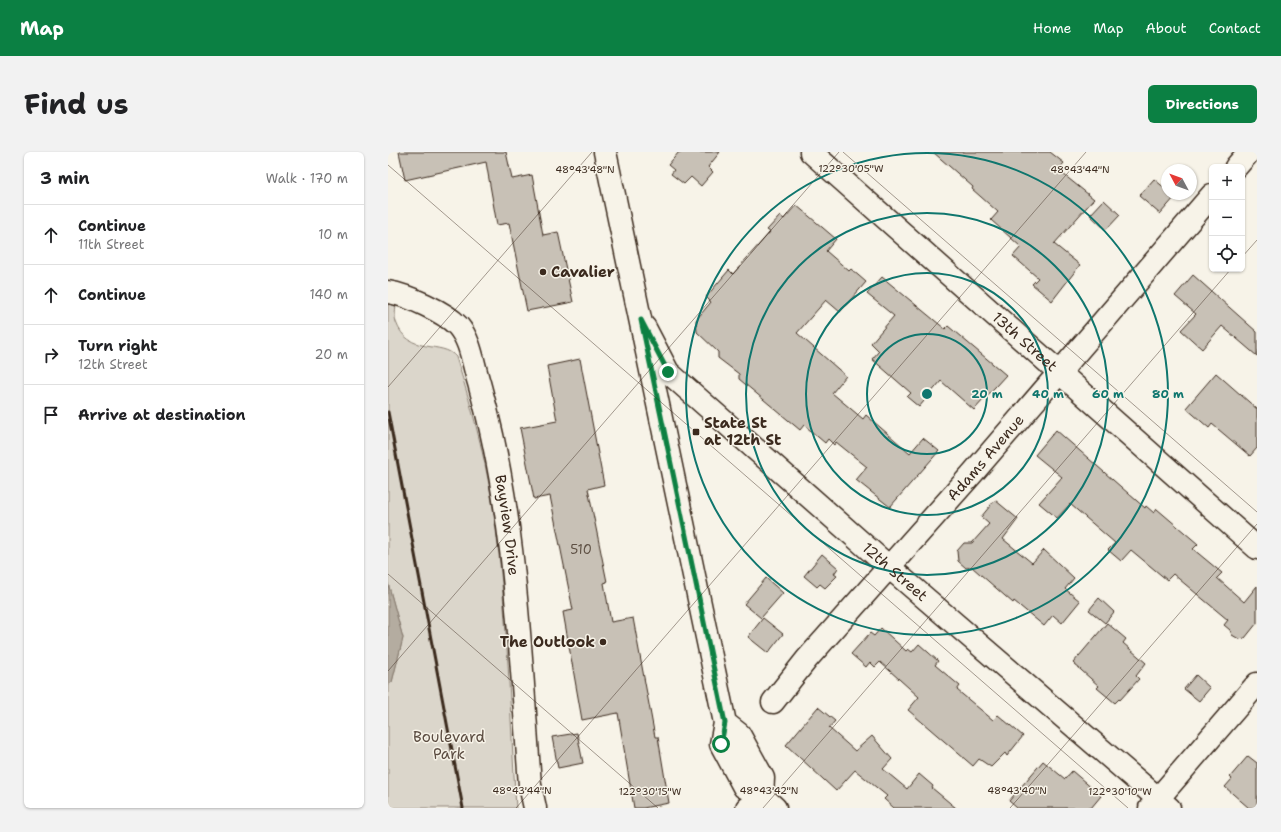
<!DOCTYPE html>
<html lang="en">
<head>
<meta charset="utf-8">
<style>
  body { margin:0; font-family:"Shantell Sans",sans-serif; background:#f2f2f2; color:#202124 }
  .controls { position:absolute; right:12px; top:12px; display:grid; overflow:hidden; border-radius:6px; box-shadow:0 1px 3px #0004 }
  .controls button { width:36px; height:36px; display:grid; place-items:center; padding:0; border:0; border-bottom:1px solid #e0e0e0; background:#fff; color:#202124; font:20px sans-serif }
  .compass { position:absolute; left:773px; top:12px; width:36px; height:36px; border-radius:50%; background:#fff; box-shadow:0 1px 3px #0004; rotate:311deg }
  .stop { position:absolute; width:12px; height:12px; margin:-9px; border:3px solid #0b8043; border-radius:50%; background:#fff }
  .stop.end { background:#0b8043; border-color:#fff; box-shadow:0 1px 4px #0008 }
  .list { margin:0; padding:0; list-style:none }
  h2 { display:flex; justify-content:space-between; align-items:center; height:52px; margin:0; padding:0 16px; font-size:17px }
  h2 small { font-size:13px; font-weight:400; color:#757577 }
  .list li { display:grid; grid-template-columns:26px 1fr auto; gap:12px; align-items:center; box-sizing:border-box; height:60px; padding:0 16px; border-top:1px solid #e0e0e0 }
  .list b { display:block; font-size:15px; white-space:nowrap }
  .list p { margin:0; font-size:13px; white-space:nowrap; color:#757577 }
  .list em { font-size:13px; font-style:normal; color:#757577 }
  .icon { flex:none; width:22px; height:22px; fill:none; stroke:currentColor; stroke-width:2; stroke-linecap:round; stroke-linejoin:round }
  .map { position:relative; flex:none; width:869px; height:656px; overflow:hidden; border-radius:6px }
  header { display:flex; align-items:center; gap:24px; box-sizing:border-box; height:56px; padding:0 20px; background:#0b8043; color:#fff }
  header strong { font-size:19px }
  nav { display:flex; gap:22px; margin-inline-start:auto; font-size:14px }
  .intro { display:flex; align-items:center; justify-content:space-between; box-sizing:border-box; height:96px; padding:0 24px }
  h1 { margin:0; font-size:28px }
  .button { padding:10px 18px; border-radius:6px; background:#0b8043; color:#fff; font-size:14px; font-weight:700 }
  main { display:flex; gap:24px; padding:0 24px }
  aside { flex:1; background:#fff; border-radius:6px; box-shadow:0 1px 3px #0004 }
  .map>svg:first-child { display:block }
  .green { fill:#dbd6cb; stroke:#8b8074 }
  .water { fill:#b4aca0; stroke:#84786c }
  .building { fill:#c8c1b6; stroke:#3b2a1e }
  .lines { fill:none; stroke-linecap:round; stroke-linejoin:round }
  .minor-casing { stroke:#3b2a1e; stroke-width:25 }
  .secondary-casing { stroke:#3b2a1e; stroke-width:25 }
  .minor { stroke:#f7f3e8; stroke-width:22 }
  .secondary { stroke:#f7f3e8; stroke-width:22 }
  .rail { stroke:#3b2a1e; stroke-width:3 }
  .route { stroke:#0b8043; stroke-width:5 }
  .ticks { fill:none; stroke:#3b2a1e; stroke-width:1; stroke-opacity:0.45 }
  .ring { fill:none; stroke:#0f766e; stroke-width:2 }
  .poi-dot { fill:#3b2a1e; stroke:#f7f3e8; stroke-width:1.5 }
  .labels { text-anchor:middle; dominant-baseline:central; stroke-width:3; stroke-linejoin:round; paint-order:stroke }
  .number-label { font-size:13px; fill:#5e5044 }
  .poi-label { font-size:15px; font-weight:bold; fill:#3b2a1e; stroke:#f7f3e8; text-anchor:start }
  .street-label { font-size:15px; fill:#3b2a1e; stroke:#f7f3e8 }
  .park-label { font-size:15px; fill:#5b4c41; stroke:#f7f3e8 }
  .ticks-label { font-size:10px; text-anchor:middle; fill:#3b2a1e; stroke:#f7f3e8; stroke-width:3; stroke-linejoin:round; paint-order:stroke }
  .centre { fill:#0f766e; stroke:#f7f3e8; stroke-width:2 }
  .ring-label { font-size:12px; text-anchor:middle; font-weight:bold; fill:#0f766e; stroke:#f7f3e8; stroke-width:3; stroke-linejoin:round; paint-order:stroke }
</style>
</head>
<body>
<header>
<strong>Map</strong>
<nav><a>Home</a><a>Map</a><a>About</a><a>Contact</a></nav>
</header>
<div class="intro"><h1>Find us</h1><a class="button">Directions</a></div>
<main>
<aside>
<h2>3 min<small>Walk · 170 m</small></h2>
<ul class="list">
<li><svg class="icon" aria-label="ahead" viewBox="0 0 24 24"><path d="M12 20V5M6 11l6-6 6 6"/></svg><div><b>Continue</b><p>11th Street</p></div><em>10 m</em></li>
<li><svg class="icon" aria-label="ahead" viewBox="0 0 24 24"><path d="M12 20V5M6 11l6-6 6 6"/></svg><div><b>Continue</b></div><em>140 m</em></li>
<li><svg class="icon" aria-label="right" viewBox="0 0 24 24"><path d="M7 20v-9h11M14 6l5 5-5 5"/></svg><div><b>Turn right</b><p>12th Street</p></div><em>20 m</em></li>
<li><svg class="icon" aria-label="arrive" viewBox="0 0 24 24"><path d="M6 21V4h12l-3 4 3 4H6"/></svg><div><b>Arrive at destination</b></div></li>
</ul>
</aside>
<div class="map">
<svg width="869" height="656" viewBox="0 0 869 656">
  <rect width="100%" height="100%" fill="#f7f3e8"/>
  <filter id="ink" filterUnits="userSpaceOnUse"><feTurbulence type="fractalNoise" baseFrequency=".025" numOctaves="2"/><feDisplacementMap in="SourceGraphic" scale="8" xChannelSelector="R" yChannelSelector="G"/><feConvolveMatrix kernelMatrix="1 2 1 2 8 2 1 2 1" color-interpolation-filters="sRGB"/></filter>
  <g filter="url(#ink)">
    <path class="green" d="M0 150 8 151C8 157 6 165 8 170 20 204 55 188 68 205 86 261 101 320 108 378 120 470 122 564 128 656H0V533L4 530 15 486 0 431Z"/>
    <path class="water" d="M0 431 15 486 4 530 0 533Z"/>
    <path class="building" d="M11 0H118L124 27 144 23 155 83 170 80 185 150 139 159 121 71 109 73 98 10 17 28Z
      M291 0H332L320 15 325 20 313 34 303 25 296 32 283 22 286 18 280 13Z
      M545 0H662L676 11 670 18 706 47 666 92 692 113 664 149 644 132 650 126 625 104 633 95 603 68 610 60 584 37 585 35Z
      M766 27 779 38V42H783L787 45 772 62 751 44Z
      M716 48 732 63 718 78 702 63Z
      M408 53 448 87 438 99 461 119 463 117 478 130 452 160 438 148 409 181 458 224 444 241 475 267 478 263 522 301 535 286 551 299 502 355 468 328 479 315 448 290 446 293 440 287 437 291 416 273 412 278 351 227V222L330 206V200L309 180 308 168 323 150 318 145 341 118 345 122 382 80 379 78 392 64 396 67Z
      M805 123 869 180V204L834 174 814 197 793 178 808 162 787 144Z
      M494 125 557 177 560 174 618 223 586 258 553 229 531 255 519 245 523 241 484 207 491 199 483 191 506 164 479 142Z
      M192 207 216 333 200 337 219 430 216 431 223 470 245 466 267 585H270L281 651 255 656H246L230 561 194 568 175 460 185 458 162 344 146 347 132 276 169 269 159 214Z
      M828 221 869 257V296L862 304 824 272 821 276 798 256Z
      M668 278 757 356 758 354 766 361 769 357 810 392 805 397 834 421 829 426 856 450 869 434V471L857 486 851 487 844 483 842 478 836 473 840 468 785 422 779 428 743 398 733 409 720 398 727 391 682 352 669 366 651 351 674 325 647 303Z
      M607 348 630 367 615 387 644 411 656 398 686 426 677 437 692 449 674 471 665 463 656 474 626 449 625 451 584 415 578 416 570 409 569 399 576 391H584L601 372 593 365Z
      M434 402 450 416 446 422 449 424 437 436 432 432 429 435 416 424Z
      M378 426 395 441 373 466 356 452Z
      M711 446 726 460 717 471 701 458Z
      M375 466 395 482 380 501 360 485Z
      M719 471 738 487 735 491 758 511 748 524 751 527 732 548 731 547 727 551 709 536 711 534 685 511Z
      M493 476 518 499 520 497 524 500 531 492 550 509 547 513 572 534 569 538 605 568 610 563 635 584 619 604 617 601 603 615 591 607 585 614 520 558 531 545 492 510 487 515 482 510 478 515 463 502 482 481 486 484Z
      M808 523 822 536 811 549 796 537Z
      M430 555 447 569 441 576 467 599 484 584 504 607 495 617 519 637 531 622 545 634 544 636 568 656H506L496 647 499 644 467 618 448 639 398 593Z
      M189 581 195 611 170 616 164 585Z
      M860 604 869 611V656H861L837 635 844 627 842 625Z
      M655 609 677 627 684 619 713 644 703 656H629L621 649Z"/>
    <g class="lines">
      <g class="minor-casing">
        <g id="minor">
          <path id="s1" d="M423 0 869 396"/>
          <path d="M848 15 861 0"/>
          <path id="s2" d="M0 140C19 143 57 160 70 174 83 189 85 212 91 231 128 361 132 499 142 633L147 656"/>
          <path id="s3" d="M257 176 280 220 501 415 781 656"/>
          <path id="s4" d="M385 550 419 507 583 323 824 43"/>
          <path d="M359 656 374 644"/>
          <path d="M762 656 869 532"/>
        </g>
      </g>
      <g class="secondary-casing">
        <path id="secondary" d="M217 0 337 571 333 592 356 635 374 644 387 656
          M337 571 351 582 375 626 374 644"/>
      </g>
      <use href="#minor" class="minor"/>
      <use href="#secondary" class="secondary"/>
      <path class="rail" d="M0 260 75 656"/>
    </g>
  </g>
  <g class="lines" filter="url(#ink)">
    <path class="route" d="M280 220 253 168 337 571 333 592"/>
  </g>
  <path class="ticks" d="M455 0 869 360M0 13 740 656M854 105 869 88M0 235 204 0M0 422 270 656M0 519 451 0M128 656 698 0M375 656 843 117M622 656 869 372"/>
  <g class="ring">
    <circle cx="539" cy="242" r="60"/>
    <circle cx="539" cy="242" r="121"/>
    <circle cx="539" cy="242" r="181"/>
    <circle cx="539" cy="242" r="241"/>
  </g>
  <g class="poi-dot">
    <circle cx="155" cy="120" r="4"/>
    <rect x="304" y="276" width="8" height="8" rx="2"/>
    <circle cx="215" cy="490" r="4"/>
  </g>
  <g class="labels">
    <g class="number-label">
      <text x="193" y="397">510</text>
    </g>
    <g class="poi-label">
      <text x="163" y="120">Cavalier</text>
      <text x="316" y="271">State St<tspan x="316" dy="17">at 12th St</tspan></text>
      <text x="207" y="490" text-anchor="end">The Outlook</text>
    </g>
    <g class="street-label">
      <text stroke="none"><textPath href="#s1" startOffset="286">13th Street</textPath></text>
      <text stroke="none"><textPath href="#s4" startOffset="324">Adams Avenue</textPath></text>
      <text stroke="none"><textPath href="#s2" startOffset="285">Bayview Drive</textPath></text>
      <text stroke="none"><textPath href="#s3" startOffset="352">12th Street</textPath></text>
    </g>
    <g class="park-label">
      <text x="61" y="585">Boulevard<tspan x="61" dy="17">Park</tspan></text>
    </g>
  </g>
  <g class="ticks-label">
    <text x="463" y="20">122°30'05"W</text>
    <text x="197" y="21">48°43'48"N</text>
    <text x="692" y="21">48°43'44"N</text>
    <text x="134" y="642">48°43'44"N</text>
    <text x="381" y="642">48°43'42"N</text>
    <text x="629" y="642">48°43'40"N</text>
    <text x="262" y="643">122°30'15"W</text>
    <text x="732" y="643">122°30'10"W</text>
  </g>
  <circle cx="539" cy="242" r="6" class="centre"/>
  <g class="ring-label">
    <text x="599" y="246">20 m</text>
    <text x="660" y="246">40 m</text>
    <text x="720" y="246">60 m</text>
    <text x="780" y="246">80 m</text>
  </g>
</svg>
<div class="controls">
<button>+</button>
<button>−</button>
<button><svg class="icon" aria-label="locate" viewBox="0 0 24 24"><circle cx="12" cy="12" r="6"/><path d="M12 2v4M12 18v4M2 12h4M18 12h4"/></svg></button>
</div>
<svg class="compass" viewBox="-18 -18 36 36"><path d="M0-13l5 13h-10z" fill="#e53935"/><path d="M0 13l5-13h-10z" fill="#757577"/></svg>
<div class="stop" style="left:333px;top:592px"></div>
<div class="stop end" style="left:280px;top:220px"></div>
</div>
</main>
</body>
</html>
